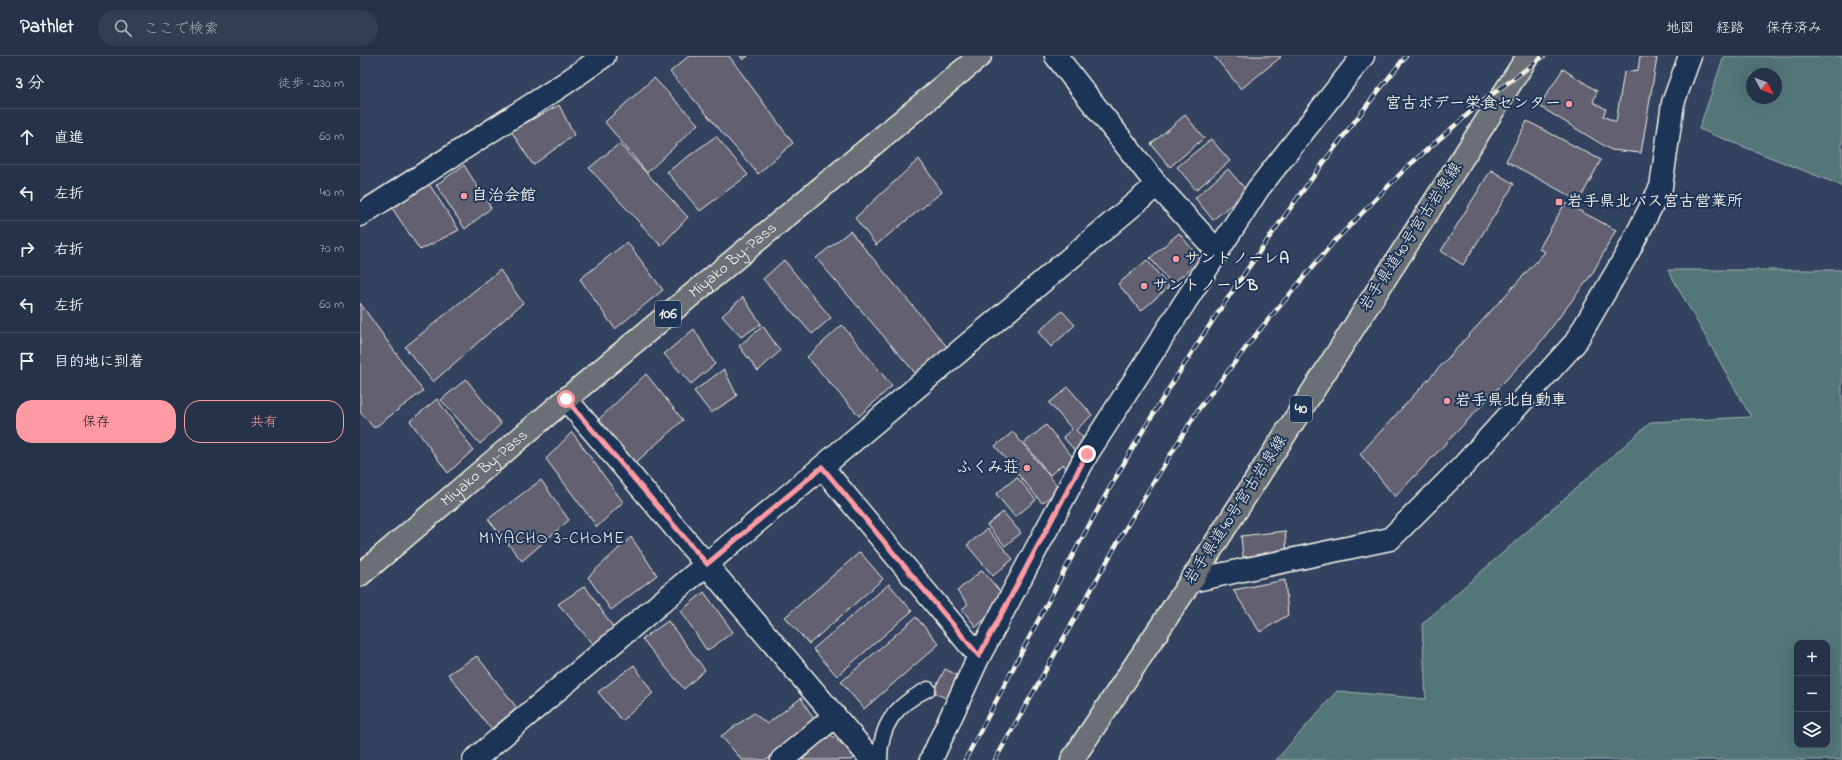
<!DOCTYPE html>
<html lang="ja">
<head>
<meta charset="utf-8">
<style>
  body { margin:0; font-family:"Indie Flower","Klee One",sans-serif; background:#323e52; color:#f1f3f6 }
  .controls { position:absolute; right:12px; bottom:12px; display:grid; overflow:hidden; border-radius:8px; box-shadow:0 4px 16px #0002 }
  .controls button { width:36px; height:36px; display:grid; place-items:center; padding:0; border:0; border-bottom:1px solid #424d60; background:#263247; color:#f1f3f6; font:20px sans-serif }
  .compass { position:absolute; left:1386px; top:12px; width:36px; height:36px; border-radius:50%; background:#263247; box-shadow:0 4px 16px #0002; rotate:131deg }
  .stop { position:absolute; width:12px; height:12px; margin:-9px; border:3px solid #ff9aa2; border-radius:50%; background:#fff }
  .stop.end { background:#ff9aa2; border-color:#fff; box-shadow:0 1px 4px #0008 }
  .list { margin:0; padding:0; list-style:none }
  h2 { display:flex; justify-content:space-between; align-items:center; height:52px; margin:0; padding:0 16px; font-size:17px }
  h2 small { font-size:13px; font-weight:400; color:#a4aab4 }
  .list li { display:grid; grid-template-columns:26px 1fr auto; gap:12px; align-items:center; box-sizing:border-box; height:56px; padding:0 16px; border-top:1px solid #424d60 }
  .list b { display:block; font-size:15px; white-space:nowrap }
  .list em { font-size:13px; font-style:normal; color:#a4aab4 }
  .actions { display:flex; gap:8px; padding:12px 16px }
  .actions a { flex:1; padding:9px 0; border:1px solid #ff9aa2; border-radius:16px; text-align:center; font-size:14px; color:#ff9aa2 }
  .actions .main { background:#ff9aa2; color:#111 }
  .icon { flex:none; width:22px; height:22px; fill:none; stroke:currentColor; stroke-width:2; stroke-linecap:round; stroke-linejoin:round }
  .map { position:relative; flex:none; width:1482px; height:704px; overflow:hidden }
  header { display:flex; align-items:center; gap:24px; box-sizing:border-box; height:56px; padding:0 20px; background:#263247; border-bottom:1px solid #424d60 }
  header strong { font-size:19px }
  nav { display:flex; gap:22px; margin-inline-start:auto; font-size:14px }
  .search { width:280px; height:36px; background:#323e52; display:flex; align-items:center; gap:10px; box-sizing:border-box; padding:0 14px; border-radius:22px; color:#a4aab4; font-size:15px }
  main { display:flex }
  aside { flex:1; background:#263247 }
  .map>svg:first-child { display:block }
  .green { fill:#527678; stroke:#a3b4b0; fill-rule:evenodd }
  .building { fill:#646171; stroke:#f4f1e8 }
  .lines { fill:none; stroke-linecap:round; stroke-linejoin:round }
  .lane-casing { stroke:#f4f1e8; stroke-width:17 }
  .street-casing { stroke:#f4f1e8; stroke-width:25 }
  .primary-casing { stroke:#f4f1e8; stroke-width:25 }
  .highway-casing { stroke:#f4f1e8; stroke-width:25 }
  .lane { stroke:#1d3557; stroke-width:14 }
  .street { stroke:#1d3557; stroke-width:22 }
  .primary { stroke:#6a7074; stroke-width:22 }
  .highway { stroke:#6a7074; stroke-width:22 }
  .rail-casing { stroke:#f4f1e8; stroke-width:4.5 }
  .rail { stroke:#1d3557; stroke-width:3; stroke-dasharray:9; stroke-linecap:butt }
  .route { stroke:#ff9aa2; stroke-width:5 }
  .poi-dot { fill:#ff9aa2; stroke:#1d3557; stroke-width:1.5 }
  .labels { text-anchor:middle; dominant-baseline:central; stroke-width:4; stroke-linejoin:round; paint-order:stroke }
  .shield { fill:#1d3557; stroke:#b4b9bc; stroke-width:1 }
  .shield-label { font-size:15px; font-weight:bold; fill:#f4f1e8 }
  .poi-label { font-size:16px; font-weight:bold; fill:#f4f1e8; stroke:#1d3557; text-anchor:start }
  .street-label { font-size:16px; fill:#f4f1e8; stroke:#1d3557 }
  .neighbourhood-label { font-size:17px; letter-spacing:1px; fill:#f4f1e8; stroke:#1d3557 }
</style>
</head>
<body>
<header>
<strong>Pathlet</strong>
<div class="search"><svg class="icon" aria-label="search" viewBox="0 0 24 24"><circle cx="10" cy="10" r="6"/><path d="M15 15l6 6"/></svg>ここで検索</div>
<nav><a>地図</a><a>経路</a><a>保存済み</a></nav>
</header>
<main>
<aside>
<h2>3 分<small>徒歩 · 230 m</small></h2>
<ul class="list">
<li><svg class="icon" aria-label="ahead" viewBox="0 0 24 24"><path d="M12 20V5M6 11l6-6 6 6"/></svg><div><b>直進</b></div><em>60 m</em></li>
<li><svg class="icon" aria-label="left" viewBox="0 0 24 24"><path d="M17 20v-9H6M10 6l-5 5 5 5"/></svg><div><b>左折</b></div><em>40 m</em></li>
<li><svg class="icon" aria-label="right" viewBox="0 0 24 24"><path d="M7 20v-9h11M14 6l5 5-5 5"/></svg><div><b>右折</b></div><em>70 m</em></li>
<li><svg class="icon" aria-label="left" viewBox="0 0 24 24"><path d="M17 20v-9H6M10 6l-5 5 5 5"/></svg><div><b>左折</b></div><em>60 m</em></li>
<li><svg class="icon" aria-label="arrive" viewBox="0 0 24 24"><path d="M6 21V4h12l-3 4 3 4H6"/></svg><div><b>目的地に到着</b></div></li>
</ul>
<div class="actions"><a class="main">保存</a><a>共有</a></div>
</aside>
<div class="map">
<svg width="1482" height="704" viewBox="0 0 1482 704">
  <rect width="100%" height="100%" fill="#32425f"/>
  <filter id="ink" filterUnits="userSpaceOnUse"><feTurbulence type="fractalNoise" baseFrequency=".025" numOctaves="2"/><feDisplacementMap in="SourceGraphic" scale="8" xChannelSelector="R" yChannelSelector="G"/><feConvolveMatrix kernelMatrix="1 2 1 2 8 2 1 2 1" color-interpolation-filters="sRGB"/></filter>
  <g filter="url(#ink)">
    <path class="green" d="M1364 0H1482V132L1480 129 1339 73ZM1392 18H1416V42H1392Z
      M1308 214H1482V704H916L977 635 1066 643 1062 568 1291 366 1391 361ZM1437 587H1467V689H1437Z"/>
    <path class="building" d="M329 0H369L433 87 398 118 310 16Z
      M380 0H388L383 4Z
      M854 0H920L921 1 881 33Z
      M1280 0 1297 2 1281 97 1251 94 1179 50 1203 13 1237 35 1233 46 1246 53 1243 60 1256 66 1264 16 1278 14Z
      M294 22 338 68 287 117 245 66Z
      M199 49 214 79 173 109 151 75Z
      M825 59 844 82 810 111 791 88Z
      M1167 65 1241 104 1219 145 1146 105Z
      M356 80 388 119 340 155 307 116Z
      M851 83 870 105 836 134 817 111Z
      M259 88 328 161 301 190 229 112Z
      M559 103 582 136 516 189 495 162Z
      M104 109 131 152 105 173 76 129Z
      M868 113 887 135 853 164 835 142Z
      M1131 114 1154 128 1103 209 1081 195Z
      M69 128 99 174 60 194 32 152Z
      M1205 147 1256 174 1232 218 1176 292 1035 441 1000 398 1185 196 1179 193Z
      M490 175 588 292 557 319 456 202Z
      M819 177 841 204 812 228 790 202Z
      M267 186 303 234 255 273 220 223Z
      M424 204 471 262 452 278 403 223Z
      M787 204 809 231 781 255 758 228Z
      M140 214 163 247 73 326 45 291Z
      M383 241 401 268 381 281 362 260Z
      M0 247 63 335 14 372 0 356Z
      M702 255 715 269 691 291 678 276Z
      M482 269 532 330 499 360 447 301Z
      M403 270 420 295 398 315 379 290Z
      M334 273 355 308 331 328 304 298Z
      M364 313 377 340 351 357 334 335Z
      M286 318 323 364 273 409 236 366Z
      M106 323 141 368 120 388 81 344Z
      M708 331 732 359 716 374 728 387 717 397 703 381 712 373 689 347Z
      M77 343 113 394 88 417 50 365Z
      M686 369 716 405 707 413 703 408 690 419 664 387Z
      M212 376 263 446 237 471 186 403Z
      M653 376 700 433 682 447 635 390Z
      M657 421 676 444 655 461 636 438Z
      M181 424 209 464 162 505 128 463Z
      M643 456 661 477 645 490 627 469Z
      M627 473 653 503 633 520 607 489Z
      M925 475 927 496 883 501 881 480Z
      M271 481 297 519 251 554 228 521Z
      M500 496 523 523 449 588 425 561Z
      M622 514 642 538 643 548 616 571 602 553 608 548 597 535Z
      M925 524 928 559 900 576 873 534Z
      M529 528 552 555 477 620 453 593Z
      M225 530 255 574 235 590 198 548Z
      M344 536 373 576 347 595 321 555Z
      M556 561 579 588 504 653 481 626Z
      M308 565 345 614 324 633 282 583Z
      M117 600 157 652 131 673 88 618Z
      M274 609 293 637 262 665 238 636Z
      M585 613 601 621 590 644 573 636Z
      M441 642 455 665 407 704H382L361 680 394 657 407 668Z
      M470 678 496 700 492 704H442Z"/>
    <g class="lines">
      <g class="lane-casing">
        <path id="lane" d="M520 704C520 668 536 649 568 633"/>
      </g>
      <g class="street-casing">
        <path id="street" d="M696 0 797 129 857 195
          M0 159 204 28 244 0
          M206 343 512 704
          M462 411 619 600
          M831 525 1030 483 1103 410 1215 287 1267 198 1301 131 1313 47 1330 0
          M114 704 797 129
          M422 704 475 660
          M571 704 619 600 727 398 898 133 1003 0"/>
      </g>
      <g class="primary-casing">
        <path id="primary" d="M712 704 831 525 1168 0"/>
      </g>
      <g class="highway-casing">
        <g id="highway">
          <path id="s1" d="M0 519 206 343 620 0"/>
        </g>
      </g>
      <use href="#lane" class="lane"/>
      <use href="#street" class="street"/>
      <use href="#primary" class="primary"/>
      <use href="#highway" class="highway"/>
      <g class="rail-casing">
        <path id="rail" d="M605 704C664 593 720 480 784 373 863 243 951 118 1046 0
          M635 704 771 463 838 354 898 276 971 189 1046 112 1122 46 1184 0"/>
      </g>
      <use href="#rail" class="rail"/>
    </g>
  </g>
  <g class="lines" filter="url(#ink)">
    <path class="route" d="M206 343 347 508 462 411 619 600 727 398"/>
  </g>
  <g class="poi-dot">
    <circle cx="1209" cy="48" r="4"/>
    <circle cx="104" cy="140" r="4"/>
    <rect x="1195" y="142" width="8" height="8" rx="2"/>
    <circle cx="816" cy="203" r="4"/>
    <circle cx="784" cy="230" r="4"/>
    <circle cx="1087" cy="345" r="4"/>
    <circle cx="667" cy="412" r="4"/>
  </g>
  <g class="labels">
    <g class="shield">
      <rect x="295" y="245" width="26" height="26" rx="3"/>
      <rect x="930" y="340" width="22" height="26" rx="3"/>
    </g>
    <g class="shield-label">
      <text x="308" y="258">106</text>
      <text x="941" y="353">40</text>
    </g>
    <g class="poi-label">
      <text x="1201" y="48" text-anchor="end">宮古ボデー栄食センター</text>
      <text x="112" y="140">自治会館</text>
      <text x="1207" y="146">岩手県北バス宮古営業所</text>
      <text x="824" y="203">サントノーレA</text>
      <text x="792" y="230">サントノーレB</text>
      <text x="1095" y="345">岩手県北自動車</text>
      <text x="659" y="412" text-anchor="end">ふくみ荘</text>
    </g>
    <g class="street-label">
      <text transform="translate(1051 181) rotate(-57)">岩手県道40号宮古岩泉線</text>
      <text stroke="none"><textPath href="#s1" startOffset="488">Miyako By-Pass</textPath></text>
      <text stroke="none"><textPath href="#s1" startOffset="164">Miyako By-Pass</textPath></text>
      <text transform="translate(876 454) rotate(-57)">岩手県道40号宮古岩泉線</text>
    </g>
    <g class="neighbourhood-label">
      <text x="192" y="482">MIYACHO 3-CHOME</text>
    </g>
  </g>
</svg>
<div class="controls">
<button>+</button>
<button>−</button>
<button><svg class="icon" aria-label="layers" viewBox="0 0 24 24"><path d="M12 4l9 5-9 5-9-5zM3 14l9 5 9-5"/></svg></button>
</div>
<svg class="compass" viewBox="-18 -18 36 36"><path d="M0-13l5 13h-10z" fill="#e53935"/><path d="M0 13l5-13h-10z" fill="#a4aab4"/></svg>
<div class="stop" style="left:206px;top:343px"></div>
<div class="stop end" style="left:727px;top:398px"></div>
</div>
</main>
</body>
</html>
